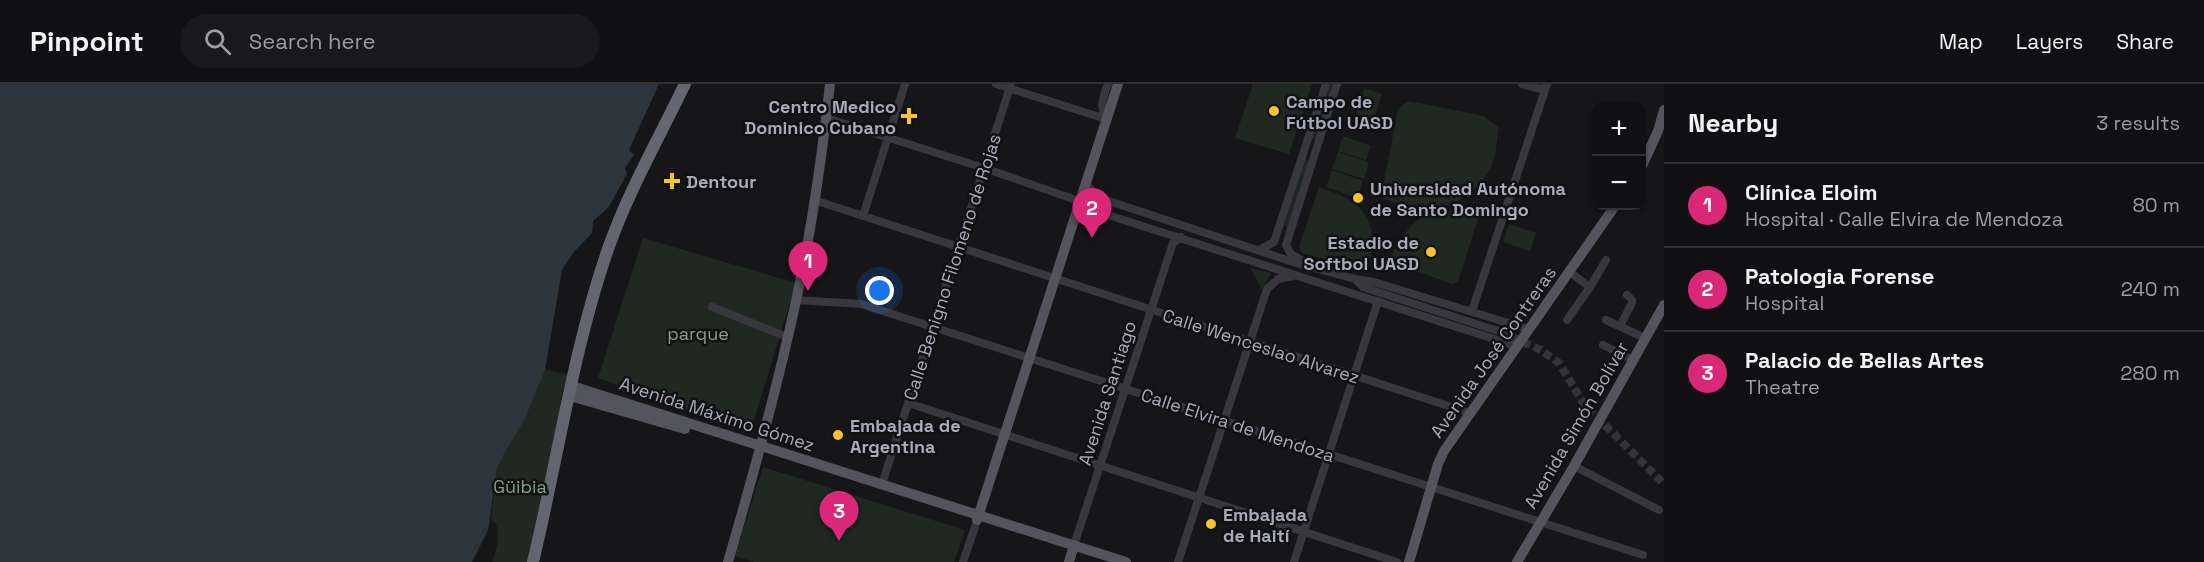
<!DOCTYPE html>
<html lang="en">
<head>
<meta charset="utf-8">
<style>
  body { margin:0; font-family:"Space Grotesk",sans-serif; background:#19191b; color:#f1f3f6 }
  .controls { position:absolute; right:18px; top:18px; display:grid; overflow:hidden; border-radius:12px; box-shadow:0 2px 4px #0004 }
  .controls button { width:54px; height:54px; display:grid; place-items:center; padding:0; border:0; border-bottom:2px solid #303032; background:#101012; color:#f1f3f6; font:30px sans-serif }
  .you { position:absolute; left:880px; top:207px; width:21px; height:21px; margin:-15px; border:4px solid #fff; border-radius:50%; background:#1a73e8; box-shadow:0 0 0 9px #1a73e833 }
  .badge { display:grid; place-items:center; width:39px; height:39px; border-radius:50%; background:#db2777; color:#fff; font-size:20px; font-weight:700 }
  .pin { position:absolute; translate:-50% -50px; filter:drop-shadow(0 2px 3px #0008) }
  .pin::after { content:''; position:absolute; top:32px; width:21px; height:18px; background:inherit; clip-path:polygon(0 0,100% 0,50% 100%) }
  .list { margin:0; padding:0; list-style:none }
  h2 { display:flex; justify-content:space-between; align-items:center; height:78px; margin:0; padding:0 24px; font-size:26px }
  h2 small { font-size:20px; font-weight:400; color:#9c9d9f }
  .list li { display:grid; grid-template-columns:39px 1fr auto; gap:18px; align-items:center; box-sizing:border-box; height:84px; padding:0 24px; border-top:2px solid #303032 }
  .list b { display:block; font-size:22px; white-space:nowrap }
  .list p { margin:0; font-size:20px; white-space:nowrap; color:#9c9d9f }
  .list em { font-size:20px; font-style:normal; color:#9c9d9f }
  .icon { flex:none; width:33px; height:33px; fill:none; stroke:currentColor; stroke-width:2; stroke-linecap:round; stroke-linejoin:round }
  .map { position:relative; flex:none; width:1664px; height:478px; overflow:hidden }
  header { display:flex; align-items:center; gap:36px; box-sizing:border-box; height:84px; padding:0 30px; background:#101012; border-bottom:2px solid #303032 }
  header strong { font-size:28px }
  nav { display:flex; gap:33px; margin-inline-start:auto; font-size:21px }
  .search { width:420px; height:54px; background:#19191b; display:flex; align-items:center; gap:15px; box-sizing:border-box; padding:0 21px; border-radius:33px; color:#9c9d9f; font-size:22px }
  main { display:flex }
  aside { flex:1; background:#101012 }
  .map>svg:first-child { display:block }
  .green { fill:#202822 }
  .water { fill:#2c343d }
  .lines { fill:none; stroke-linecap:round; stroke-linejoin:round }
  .minor-tunnel { stroke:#333438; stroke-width:8; stroke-dasharray:8 4; stroke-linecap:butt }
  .minor { stroke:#37373d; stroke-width:8 }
  .major { stroke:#53545c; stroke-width:10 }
  .highway { stroke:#63656f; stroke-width:12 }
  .poi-dot { fill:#f9c32d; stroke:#111113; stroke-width:2 }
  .labels { text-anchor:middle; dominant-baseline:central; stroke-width:5; stroke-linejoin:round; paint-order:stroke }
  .poi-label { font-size:18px; font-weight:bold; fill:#a8acb9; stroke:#111113; text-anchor:start }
  .street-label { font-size:18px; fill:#a8acb9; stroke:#111113 }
  .park-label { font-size:18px; fill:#7ea483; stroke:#111113 }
</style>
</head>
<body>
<header>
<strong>Pinpoint</strong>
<div class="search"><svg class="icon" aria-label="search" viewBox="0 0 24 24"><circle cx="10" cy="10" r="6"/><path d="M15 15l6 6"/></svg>Search here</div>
<nav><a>Map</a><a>Layers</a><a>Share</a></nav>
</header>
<main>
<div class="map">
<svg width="1664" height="478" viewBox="0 0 1664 478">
  <rect width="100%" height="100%" fill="#161618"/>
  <path class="green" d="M1253 0H1312L1289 70 1235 54Z
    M1329 0H1334L1316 56 1312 55Z
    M1364 4 1382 10 1371 45 1353 40Z
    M1409 17 1484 32 1499 44C1497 56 1496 70 1492 81 1481 106 1453 125 1426 125 1411 125 1395 118 1381 114L1397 30 1401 22Z
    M1343 52 1371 62 1366 76 1338 67Z
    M1338 68 1369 78 1364 95 1332 85Z
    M1305 75 1310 77 1288 143 1284 142Z
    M1332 86 1363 97 1357 114 1326 103Z
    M1319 103C1366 118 1382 139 1367 188L1302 169 1299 163Z
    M1460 126 1479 132 1458 197 1452 200 1389 177C1398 157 1413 133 1436 127 1443 126 1452 127 1460 126Z
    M1509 140 1536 149 1530 167 1503 158Z
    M643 154 796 199 750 349 598 294Z
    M1250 184 1271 189 1261 207 1260 201Z
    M545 286 567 290 560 321 565 325 530 478H492C496 465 504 445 491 435L497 385 504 370 525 335Z
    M763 383 965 446 954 478H754L735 472Z"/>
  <path class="water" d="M0 0H659L629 66 634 71 625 84 627 90 608 124 593 137 592 149 574 168 562 186 545 286 525 335 504 370 497 385 488 446 472 478H0Z"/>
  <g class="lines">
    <path class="minor-tunnel" d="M1501 248 1541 266 1559 279 1584 320 1664 400"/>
    <path class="minor" d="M996 0 1106 35
      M1522 0 1540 5 1546 3
      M1107 33C1098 25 1104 10 1108 0
      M826 34 984 84 1079 117 1108 131 1516 262
      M1085 99 1097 112 1109 117 1296 179 1355 195 1374 198 1528 245
      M814 116 1470 329
      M863 132 905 0
      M1259 166 1274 158 1326 0
      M1304 178 1291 170 1286 161 1337 0
      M1355 195 1363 203 1372 206 1501 248
      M1590 203 1606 176
      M796 216 861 220 1643 471
      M712 223 787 253
      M1472 227 1547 0
      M1567 236 1590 203 1568 187
      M1606 236 1645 254
      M1620 242 1632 219V216L1627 211
      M1603 261 1633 276
      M908 319 1397 478
      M1574 382 1659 426
      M882 400 1011 0
      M1074 461 1173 159 1181 153
      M963 478 977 437
      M1178 478 1267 205 1278 195 1293 192
      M1294 478 1378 217"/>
    <path class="major" d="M1642 82 1658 47 1664 26
      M572 302 1126 478
      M570 312 685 345
      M977 436 1118 0
      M728 478C753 392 777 305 796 217 812 145 822 72 830 0
      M1069 478 1074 461
      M1409 478 1438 380 1444 367 1615 122
      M1517 478 1574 382 1664 221"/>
    <path class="highway" d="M533 478C558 374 573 266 608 165 628 108 659 54 685 0"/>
  </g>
  <g class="poi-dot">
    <circle cx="1274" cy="27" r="6"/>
    <path d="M906 23h6v6h6v6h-6v6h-6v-6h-6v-6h6z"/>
    <path d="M669 88h6v6h6v6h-6v6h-6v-6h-6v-6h6z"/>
    <circle cx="1358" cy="114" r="6"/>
    <circle cx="1431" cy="168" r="6"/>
    <circle cx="838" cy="351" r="6"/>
    <circle cx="1211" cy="440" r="6"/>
  </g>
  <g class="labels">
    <g class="poi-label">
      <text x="1286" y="17">Campo de<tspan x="1286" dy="21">Fútbol UASD</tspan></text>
      <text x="896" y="22" text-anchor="end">Centro Medico<tspan x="896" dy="21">Dominico Cubano</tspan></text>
      <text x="686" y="97">Dentour</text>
      <text x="1370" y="104">Universidad Autónoma<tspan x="1370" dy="21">de Santo Domingo</tspan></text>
      <text x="1419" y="158" text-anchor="end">Estadio de<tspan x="1419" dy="21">Softbol UASD</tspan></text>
      <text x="850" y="341">Embajada de<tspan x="850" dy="21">Argentina</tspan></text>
      <text x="1223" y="430">Embajada<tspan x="1223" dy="21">de Haití</tspan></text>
    </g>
    <g class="street-label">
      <text transform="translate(952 183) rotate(-72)">Calle Benigno Filomeno de Rojas</text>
      <text transform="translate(1261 262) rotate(18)">Calle Wenceslao Alvarez</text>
      <text transform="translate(1493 268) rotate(-55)">Avenida José Contreras</text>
      <text transform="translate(1107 309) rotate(-72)">Avenida Santiago</text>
      <text transform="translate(717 330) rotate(18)">Avenida Máximo Gómez</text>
      <text transform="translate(1238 341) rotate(18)">Calle Elvira de Mendoza</text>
      <text transform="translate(1576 341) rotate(-60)">Avenida Simón Bolívar</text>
    </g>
    <g class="park-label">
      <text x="698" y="249">parque</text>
      <text x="520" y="402">Güibia</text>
    </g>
  </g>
</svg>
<div class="controls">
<button>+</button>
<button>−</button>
</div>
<div class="you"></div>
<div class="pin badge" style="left:808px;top:207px">1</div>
<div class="pin badge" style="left:1092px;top:154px">2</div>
<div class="pin badge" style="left:839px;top:457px">3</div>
</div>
<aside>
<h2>Nearby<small>3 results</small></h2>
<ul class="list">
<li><span class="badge">1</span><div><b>Clínica Eloim</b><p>Hospital · Calle Elvira de Mendoza</p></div><em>80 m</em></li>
<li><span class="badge">2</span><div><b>Patologia Forense</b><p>Hospital</p></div><em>240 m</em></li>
<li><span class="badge">3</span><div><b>Palacio de Bellas Artes</b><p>Theatre</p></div><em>280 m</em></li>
</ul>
</aside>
</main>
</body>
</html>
